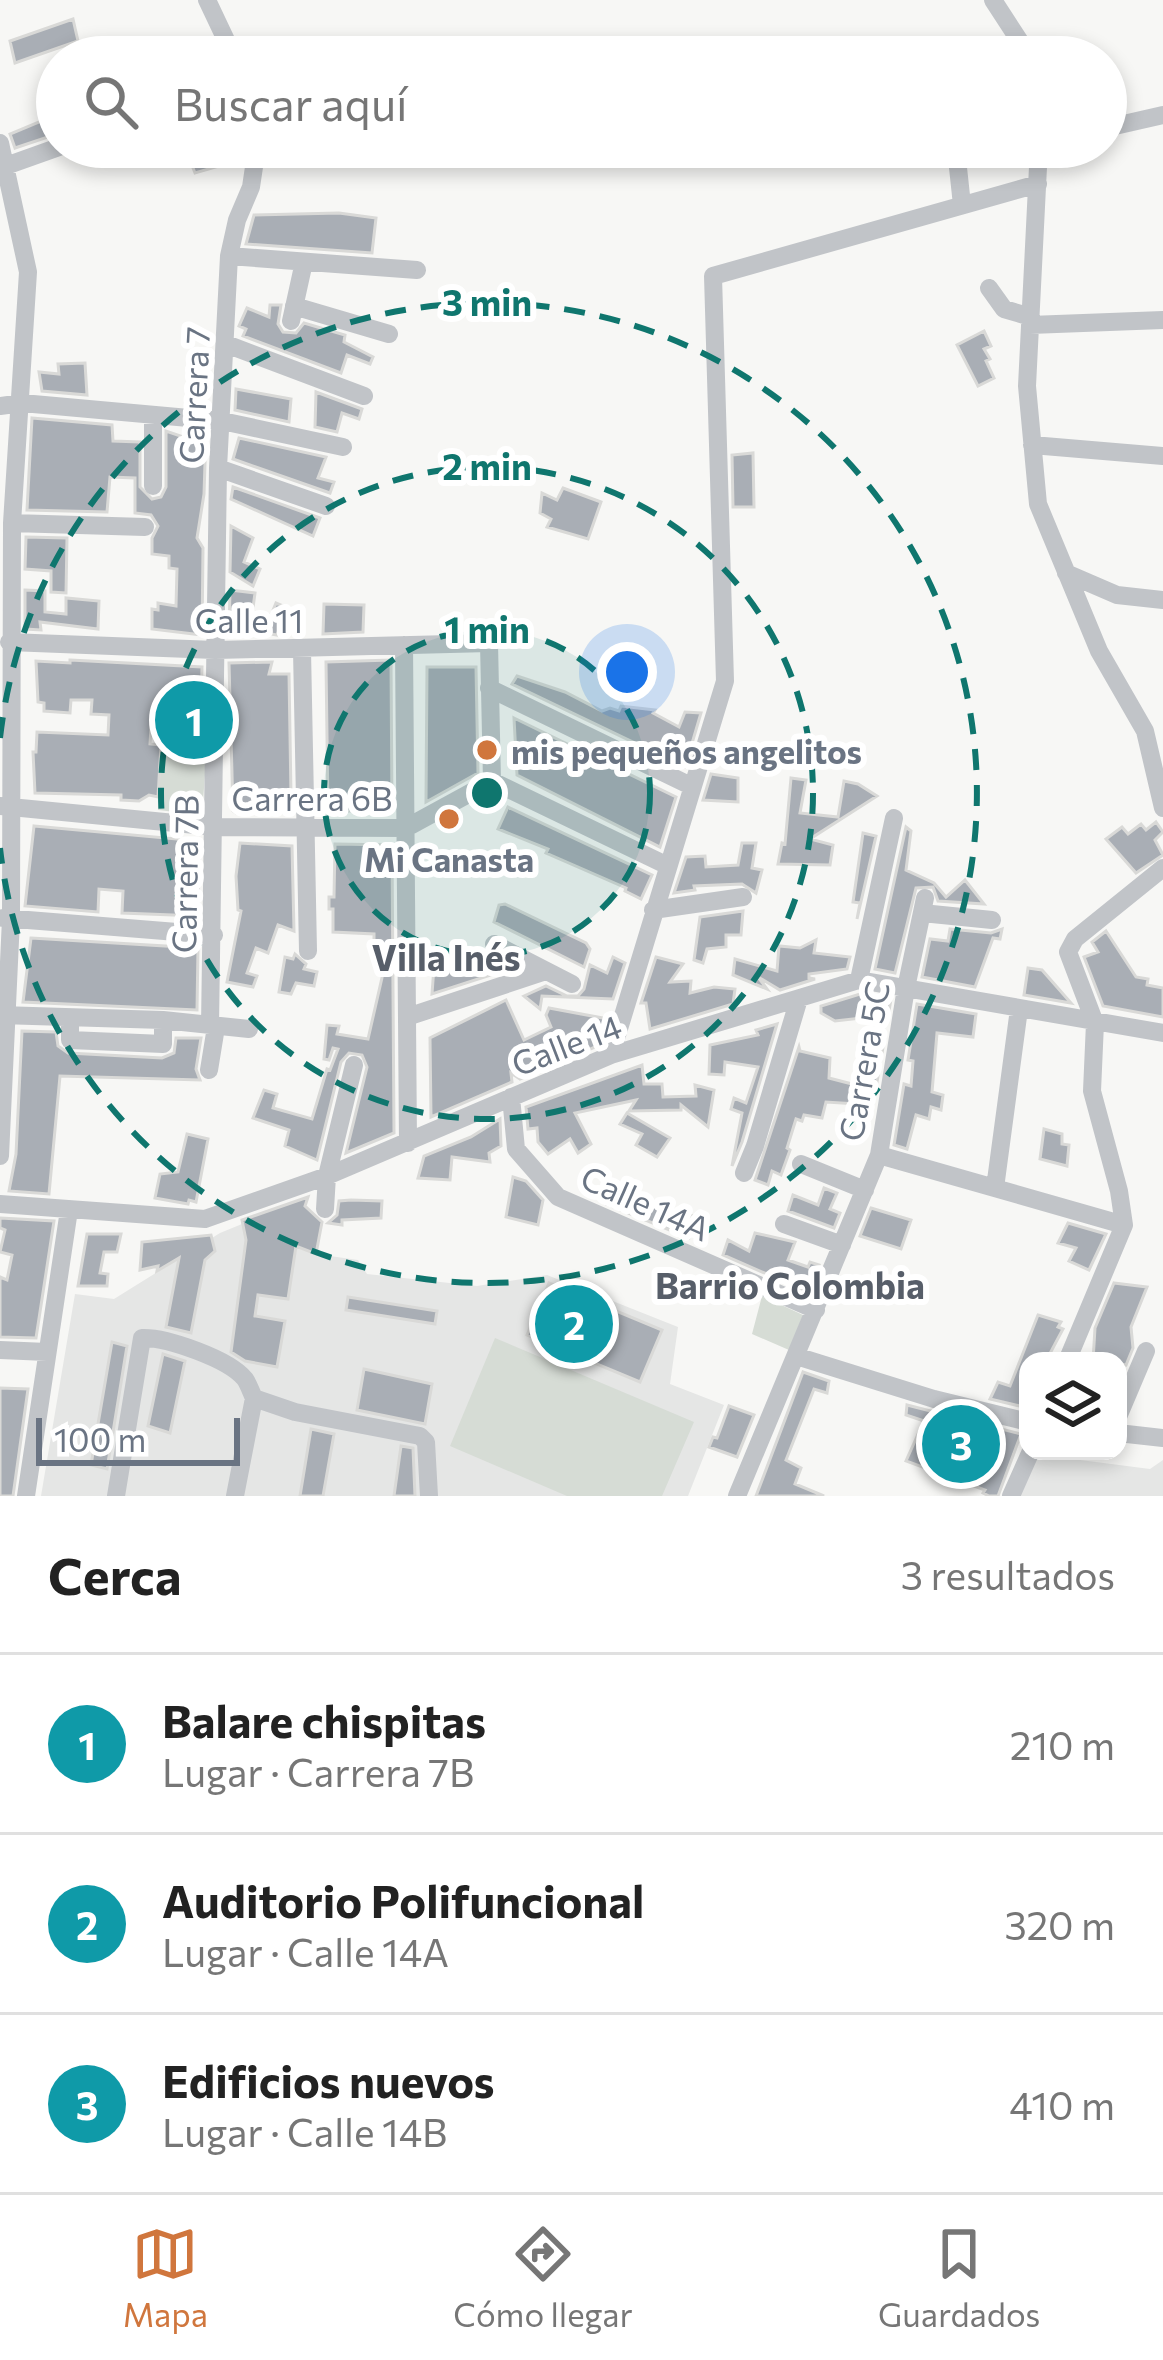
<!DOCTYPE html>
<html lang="es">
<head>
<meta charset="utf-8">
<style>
  body { margin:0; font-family:Commissioner,sans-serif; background:#f2f2f2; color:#222 }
  .controls { position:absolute; right:36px; bottom:36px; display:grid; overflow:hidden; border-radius:24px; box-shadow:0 6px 18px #0003 }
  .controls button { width:108px; height:108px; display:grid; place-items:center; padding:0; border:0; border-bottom:3px solid #e0e0e0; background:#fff; color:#222; font:60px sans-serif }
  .scale { position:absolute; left:36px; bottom:30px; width:204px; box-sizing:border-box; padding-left:12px; border:6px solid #6a7483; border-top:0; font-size:33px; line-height:42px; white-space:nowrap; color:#6a7483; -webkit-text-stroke:9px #fff; paint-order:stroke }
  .you { position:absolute; left:627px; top:672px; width:42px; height:42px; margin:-30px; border:9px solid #fff; border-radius:50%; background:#1a73e8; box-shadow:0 0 0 18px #1a73e833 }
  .badge { display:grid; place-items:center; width:78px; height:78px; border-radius:50%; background:#d0763d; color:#fff; font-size:39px; font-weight:700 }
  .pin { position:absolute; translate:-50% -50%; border:6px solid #fff; box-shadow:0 3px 12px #0006 }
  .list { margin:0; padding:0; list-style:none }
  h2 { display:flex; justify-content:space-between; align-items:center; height:156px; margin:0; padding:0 48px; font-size:51px }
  h2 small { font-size:39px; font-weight:400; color:#767676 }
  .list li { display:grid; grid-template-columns:78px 1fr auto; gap:36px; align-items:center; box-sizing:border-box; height:180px; padding:0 48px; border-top:3px solid #e0e0e0 }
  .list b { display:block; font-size:45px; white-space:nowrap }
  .list p { margin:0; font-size:39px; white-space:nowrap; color:#767676 }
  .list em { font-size:39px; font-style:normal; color:#767676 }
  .icon { flex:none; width:66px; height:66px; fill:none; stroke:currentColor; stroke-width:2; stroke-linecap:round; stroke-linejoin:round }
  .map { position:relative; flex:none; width:1163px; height:1496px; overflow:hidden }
  .search { position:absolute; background:#fff; box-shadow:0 6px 18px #0003; left:36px; right:36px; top:36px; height:132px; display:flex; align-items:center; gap:30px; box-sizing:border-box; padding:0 42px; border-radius:66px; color:#767676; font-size:45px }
  .sheet { height:696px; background:#fff }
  nav { display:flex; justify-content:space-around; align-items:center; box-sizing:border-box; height:168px; border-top:3px solid #e0e0e0; background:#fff; font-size:33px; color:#767676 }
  nav a { display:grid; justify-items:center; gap:6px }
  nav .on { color:#d0763d }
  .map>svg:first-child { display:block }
  .built { fill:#e5e6e5 }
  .green { fill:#d6dcd5 }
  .building { fill:#a9aeb5; stroke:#d9d9d7; stroke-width:3 }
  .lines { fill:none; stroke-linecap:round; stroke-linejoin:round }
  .minor { stroke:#c1c4c8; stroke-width:18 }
  .ring { fill:none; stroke:#0f766e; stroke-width:6; stroke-dasharray:21 15 }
  .poi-dot { fill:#d0763d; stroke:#fff; stroke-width:4.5 }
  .labels { text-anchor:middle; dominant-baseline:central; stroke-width:12; stroke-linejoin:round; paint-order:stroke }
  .street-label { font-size:33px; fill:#6a7483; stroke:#fff }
  .poi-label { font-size:33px; font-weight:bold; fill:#6a7483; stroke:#fff; text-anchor:start }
  .neighbourhood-label { font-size:36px; font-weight:bold; fill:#575e69; stroke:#fff }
  .centre { fill:#0f766e; stroke:#fff; stroke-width:6 }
  .ring-label { font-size:36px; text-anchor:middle; font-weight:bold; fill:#0f766e; stroke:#fff; stroke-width:12; stroke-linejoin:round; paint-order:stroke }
</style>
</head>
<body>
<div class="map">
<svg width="1163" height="1496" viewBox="0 0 1163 1496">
  <rect width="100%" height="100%" fill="#f7f7f5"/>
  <path class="built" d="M242 1224 245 1235H265L316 1254 358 1260 367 1274 477 1286 547 1275 678 1327 670 1384 724 1405 688 1496H41L75 1294 114 1299 220 1233Z
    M1029 1451H1051L1057 1457 1150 1469 1163 1460V1496H1009Z"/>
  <path class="green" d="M162 749 206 761 202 815 158 810Z
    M762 1296 803 1315 789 1350 752 1334Z
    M495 1338 694 1422 662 1496H567L450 1446Z"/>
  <path class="building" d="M73 19 78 41 15 63 10 41Z
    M57 108V134L15 148 10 134 44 120 42 114Z
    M198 147H240V149L216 157 219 166 195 173 186 150Z
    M339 213 376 218 372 253 246 244 254 215Z
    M270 305H281L278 324 283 332 296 333 304 323 345 335 344 342 373 357 370 364 347 355 341 373 243 336 246 329 239 326 247 308 269 317Z
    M984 331 991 346 984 349 990 359 986 361 994 378 978 386 957 345Z
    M85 363 87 395 42 391 39 372 59 374 58 364Z
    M236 389 291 399 289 422 235 410Z
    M316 392 362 409 359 419 342 413 337 432 315 427Z
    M32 418 112 425 113 441 140 442V487L152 499 161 497 166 487V431L195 441 196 432 206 433 204 494 197 538 203 548 202 635 152 629V609L158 610V603L176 606 177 569 169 568V556L152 554V538L158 526 151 515 135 513V478L110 477 107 512 27 510Z
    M239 438 326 457 318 478 334 482 330 493 233 459Z
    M753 453 754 507H733L732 455Z
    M233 487 320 518 313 536 231 499Z
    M563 488 601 502 588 539 547 527 551 519 540 513 542 493 557 500Z
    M231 526 253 538 244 562 260 569 253 586 230 572Z
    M26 537 67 538 66 593 51 592V571L25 569Z
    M25 590 45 591V612L66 614V598L99 601 98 629 40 622 41 630 25 629Z
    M230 590 255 593 252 615H271L276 603 288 608 277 635 254 631 229 633Z
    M324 604 364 605 363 632 323 634Z
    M70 660 202 667 200 751 177 742 178 716 164 719 152 712 150 744 161 745 158 797 149 795 139 801 121 800V795L35 793 33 752H36L37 732 108 735 109 715 91 714 92 700H71L70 713 44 711V703L38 702 36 661 70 663Z
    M391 660 392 811H328L326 662Z
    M272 662 269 674H289L291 796 276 797 275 811 236 813 233 811 229 663Z
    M427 667H476L478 773 426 802Z
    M517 676 565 692 602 711 610 708 619 711 621 706 655 710 653 713 679 727 685 712 701 713 685 767 512 684Z
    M514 718 676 797 660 847 517 775Z
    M711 774 738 778V802L703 800Z
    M791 778 806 780 800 813 838 817 844 781 858 784 877 796 810 839 833 845 830 865 778 864 782 843 785 844Z
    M508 807 652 875 641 899 625 891 626 888 546 853 548 849 498 829Z
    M1156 822 1163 832 1155 840 1163 855 1136 873 1106 839 1122 827 1128 834 1141 824 1146 830Z
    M34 826 199 841 198 916 122 913 123 891 99 889 98 912 25 906Z
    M906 827 911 831 906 870 934 883 946 897 965 880 984 904 938 901 933 887 916 888 895 973 875 969Z
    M863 833 876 836 857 919 860 903 853 902Z
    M240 843 292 846 294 931 278 925 268 953 256 948 247 973 257 976 253 987 227 982 241 911 238 910 236 876Z
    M742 843H756L752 868 762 870 756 893 742 884 694 886 695 890 674 893 686 857 705 856 706 867 738 865Z
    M335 844 392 845 394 1133 346 1153 367 1067 362 1055 349 1053 341 1062 317 1160 285 1146 289 1130 253 1118 264 1090 277 1094 273 1108 312 1119 327 1069 330 1070 338 1049 333 1048 329 1060 324 1059 327 1025 339 1026 337 1034 368 1039 389 947H374V934L333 932V909H329V897H334Z
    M505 904 586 943 590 949 584 967 494 922 499 905Z
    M743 911 741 935H726V947L707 949 703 963 694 960 700 917Z
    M950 929 991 933 1002 929 1000 939 993 938 975 987 922 977 930 939 948 941Z
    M1106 931 1136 977 1148 979 1147 985 1163 988V1017L1103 1006 1084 957 1098 952 1092 942Z
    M31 938 198 948 197 1010 23 1002Z
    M816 940 814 953 850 957 847 969 809 974V978L815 979 780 990 758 977 767 989 733 975 735 959 777 971 779 946 800 948Z
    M435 953H465L464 974 493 958 507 966 506 970 432 994Z
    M295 954 306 964 304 969 317 972 314 986 296 983 291 994 279 992 285 957 293 959Z
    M613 957 625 963 613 999 542 996 540 1009 524 996 546 986 567 996H578L584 989 590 965 607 973Z
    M656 957 683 964 670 982 691 981 690 993 714 987 735 989 733 1004 650 1029 646 1003H641Z
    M1028 968 1042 970 1071 1003 1024 995Z
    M860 994 891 999 889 1011 881 1010 880 1016 835 1021 821 1013V1006Z
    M506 1000 524 1040 551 1027 546 1015 549 1008 608 1019 600 1045 520 1079 511 1073 512 1082 431 1117 430 1038Z
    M917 1004 976 1014 973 1037 937 1033 932 1092 943 1095 941 1110 931 1107 929 1119 916 1115 907 1149 894 1145 904 1084 911 1086 913 1061 908 1060Z
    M777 1024 742 1142 732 1166 742 1113 731 1109 734 1098 746 1103 758 1067 725 1062 724 1075 709 1074 710 1045 758 1035 756 1030Z
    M22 1031 56 1032 58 1046 68 1053 162 1058 174 1053 176 1038H201L196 1069 200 1080 60 1076 49 1194 9 1191 16 1154Z
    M868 1035 885 1036 873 1105 826 1102 822 1118 804 1115 802 1121 796 1119 787 1148 790 1150 781 1175 772 1171 768 1185 755 1180 799 1047 800 1051 830 1058 829 1078 856 1085 858 1055H866Z
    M642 1065 644 1084H662L663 1097 696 1096 695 1085 714 1090 708 1127 681 1105V1110L629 1111 636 1100 575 1113 591 1144 578 1153 570 1139 548 1154 538 1142 537 1128 528 1129 526 1107Z
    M627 1113 670 1138 657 1157 636 1145 642 1134 620 1124Z
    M500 1119 501 1146 489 1153 490 1162 452 1157 450 1180 418 1178 424 1156 471 1137Z
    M1044 1129 1062 1134V1144L1069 1145 1067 1166 1040 1159Z
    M187 1134 208 1139 196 1202 189 1200 188 1204 155 1198 160 1174 178 1172Z
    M513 1177 526 1181 543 1200 538 1225 506 1217Z
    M824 1188 837 1193 830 1209 840 1213 834 1228 788 1211 793 1195 818 1205Z
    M611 1192 634 1207 639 1198 696 1217 689 1238 604 1203Z
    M308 1197 305 1206 322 1222 316 1254 296 1246 288 1299 258 1295 255 1316 285 1321 277 1367 245 1361 231 1352 246 1240 242 1220Z
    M351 1200 382 1201 381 1218 342 1220V1225L328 1223 337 1215 339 1201Z
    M871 1208 911 1220 901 1249 860 1236Z
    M0 1218 54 1221 36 1338 0 1337V1277L7 1280 12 1255 0 1252 5 1230 0 1228Z
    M1068 1223 1106 1234 1089 1270 1069 1261 1076 1248 1058 1243Z
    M755 1233 795 1242 788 1260 808 1267 810 1262 819 1265 808 1292 723 1255 728 1240 749 1251Z
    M87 1234H121L117 1252H104L100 1273 108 1274 107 1286H78Z
    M211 1235 215 1251 205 1260 191 1333 166 1327 179 1258 157 1271 158 1266 140 1270 142 1242Z
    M549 1283 662 1330 640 1382 527 1335Z
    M1114 1283 1147 1287 1131 1327 1133 1348 1126 1365 1093 1361 1095 1328Z
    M348 1297 437 1311 435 1324 346 1310Z
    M1038 1315 1061 1322 1058 1327 1063 1329 1046 1361H1028V1408L990 1399 998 1382 1010 1386Z
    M112 1342 127 1346 107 1469 91 1465Z
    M163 1354 185 1361 170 1433 148 1426Z
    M364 1369 432 1384 425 1424 357 1410Z
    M803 1372 829 1381 827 1393 814 1389 786 1460 801 1468 795 1484 824 1496H756Z
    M0 1388 28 1389 13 1496H0Z
    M907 1405 1021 1434 998 1496H989L983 1493 985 1490 906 1461 924 1421 906 1415Z
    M729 1406 754 1415 737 1457 709 1447 713 1437 717 1438Z
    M311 1429 334 1434 323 1496H300Z
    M401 1446 413 1448 415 1496H394Z"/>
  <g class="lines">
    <path class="minor" d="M207 0 234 57
      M993 0 1030 57
      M1106 128 1163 115
      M0 143 28 272 12 523 11 919 0 1156
      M1039 147 1027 386 1038 504 1099 651 1145 731 1163 808
      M956 149 962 205
      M0 168 59 147
      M229 256 417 270
      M989 288 1004 309 1031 317
      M294 306 389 334
      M291 321 304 262
      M1030 325 1163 320
      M226 344 364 396
      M0 406 22 403 222 421 343 447
      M153 415V486
      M1032 445 1163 456
      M218 468 326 506
      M12 523 145 527
      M1066 573 1117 595 1163 600
      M9 642 215 650 489 643 492 781
      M404 645 408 1143
      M302 650 308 951
      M489 688 691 786
      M0 806 216 827 406 828 492 781 666 865
      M653 910 743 897
      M922 913 992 920
      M3 918 214 935
      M494 944 572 984
      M859 980 894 818
      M0 1015 163 1020 249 1029
      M407 1017 546 971
      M70 1018V1040L163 1044V1020
      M210 1026 218 468 229 256 237 220 251 187 257 147
      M611 1055 725 681 713 276 1038 184
      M209 1070 216 1027
      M511 1097 516 1149 558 1197 816 1310
      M879 1155 1124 1225
      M801 1164 865 1190
      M744 1173 755 1146 798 1002
      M995 1188 1019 1009
      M0 1204 205 1219 327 1176 611 1055 859 980 1163 1033
      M325 1209 327 1176 354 1065
      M784 1224 842 1245
      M0 1350 47 1352
      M796 1356 934 1399 1028 1422
      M1067 1361 1124 1225 1119 1191 1092 1091 1095 1023 1068 952 1075 939 1163 868
      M1118 1417 1146 1351
      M1118 1433 1163 1438
      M26 1496 69 1210
      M116 1496 142 1338C166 1337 229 1359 245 1379 249 1385 251 1392 254 1398
      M235 1496 254 1398 295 1412 420 1436 426 1442 429 1496
      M737 1496 879 1155 906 988 925 898
      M1011 1496 1031 1451"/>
  </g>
  <circle cx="487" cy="793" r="163" fill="#0f766e" fill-opacity=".12"/>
  <g class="ring">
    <circle cx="487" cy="793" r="163"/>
    <circle cx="487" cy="793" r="326"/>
    <path d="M0 738A490 490 0 1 1 0 848"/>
  </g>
  <g class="poi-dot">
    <circle cx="487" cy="750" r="12"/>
    <circle cx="449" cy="819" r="12"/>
  </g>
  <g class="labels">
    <g class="street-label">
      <text transform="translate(193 395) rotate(-87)">Carrera 7</text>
      <text x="249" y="619">Calle 11</text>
      <text x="312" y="797">Carrera 6B</text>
      <text transform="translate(184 874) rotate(-89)">Carrera 7B</text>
      <text transform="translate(566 1044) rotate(-21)">Calle 14</text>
      <text transform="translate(863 1061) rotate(-80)">Carrera 5C</text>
      <text transform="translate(646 1202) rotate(24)">Calle 14A</text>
    </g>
    <g class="poi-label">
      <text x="511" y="750">mis pequeños angelitos</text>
      <text x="449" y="858" text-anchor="middle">Mi Canasta</text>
    </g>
    <g class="neighbourhood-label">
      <text x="446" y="956">Villa Inés</text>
      <text x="790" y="1284">Barrio Colombia</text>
    </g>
  </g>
  <circle cx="487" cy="793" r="18" class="centre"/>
  <g class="ring-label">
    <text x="487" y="316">3 min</text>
    <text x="487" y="480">2 min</text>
    <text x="487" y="643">1 min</text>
  </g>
</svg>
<div class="controls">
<button><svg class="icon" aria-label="layers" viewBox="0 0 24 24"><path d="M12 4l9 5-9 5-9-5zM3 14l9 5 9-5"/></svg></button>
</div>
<div class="scale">100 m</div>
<div class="you"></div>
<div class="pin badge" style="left:194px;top:720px;background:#0f9aa8">1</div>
<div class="pin badge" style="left:574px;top:1324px;background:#0f9aa8">2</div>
<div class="pin badge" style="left:961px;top:1444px;background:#0f9aa8">3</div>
<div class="search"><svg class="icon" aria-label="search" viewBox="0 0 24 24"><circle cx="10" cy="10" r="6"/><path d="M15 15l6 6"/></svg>Buscar aquí</div>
</div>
<section class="sheet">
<h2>Cerca<small>3 resultados</small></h2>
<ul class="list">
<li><span class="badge" style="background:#0f9aa8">1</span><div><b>Balare chispitas</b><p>Lugar · Carrera 7B</p></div><em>210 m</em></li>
<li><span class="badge" style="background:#0f9aa8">2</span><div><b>Auditorio Polifuncional</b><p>Lugar · Calle 14A</p></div><em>320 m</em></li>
<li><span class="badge" style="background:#0f9aa8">3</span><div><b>Edificios nuevos</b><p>Lugar · Calle 14B</p></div><em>410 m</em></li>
</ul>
</section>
<nav>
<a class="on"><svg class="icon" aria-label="map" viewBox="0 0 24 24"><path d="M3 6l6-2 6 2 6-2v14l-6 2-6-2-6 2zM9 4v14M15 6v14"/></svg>Mapa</a>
<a><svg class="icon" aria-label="directions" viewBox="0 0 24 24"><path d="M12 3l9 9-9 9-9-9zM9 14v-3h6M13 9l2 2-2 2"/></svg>Cómo llegar</a>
<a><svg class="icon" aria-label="saved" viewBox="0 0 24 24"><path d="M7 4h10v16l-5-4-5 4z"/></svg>Guardados</a>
</nav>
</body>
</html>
